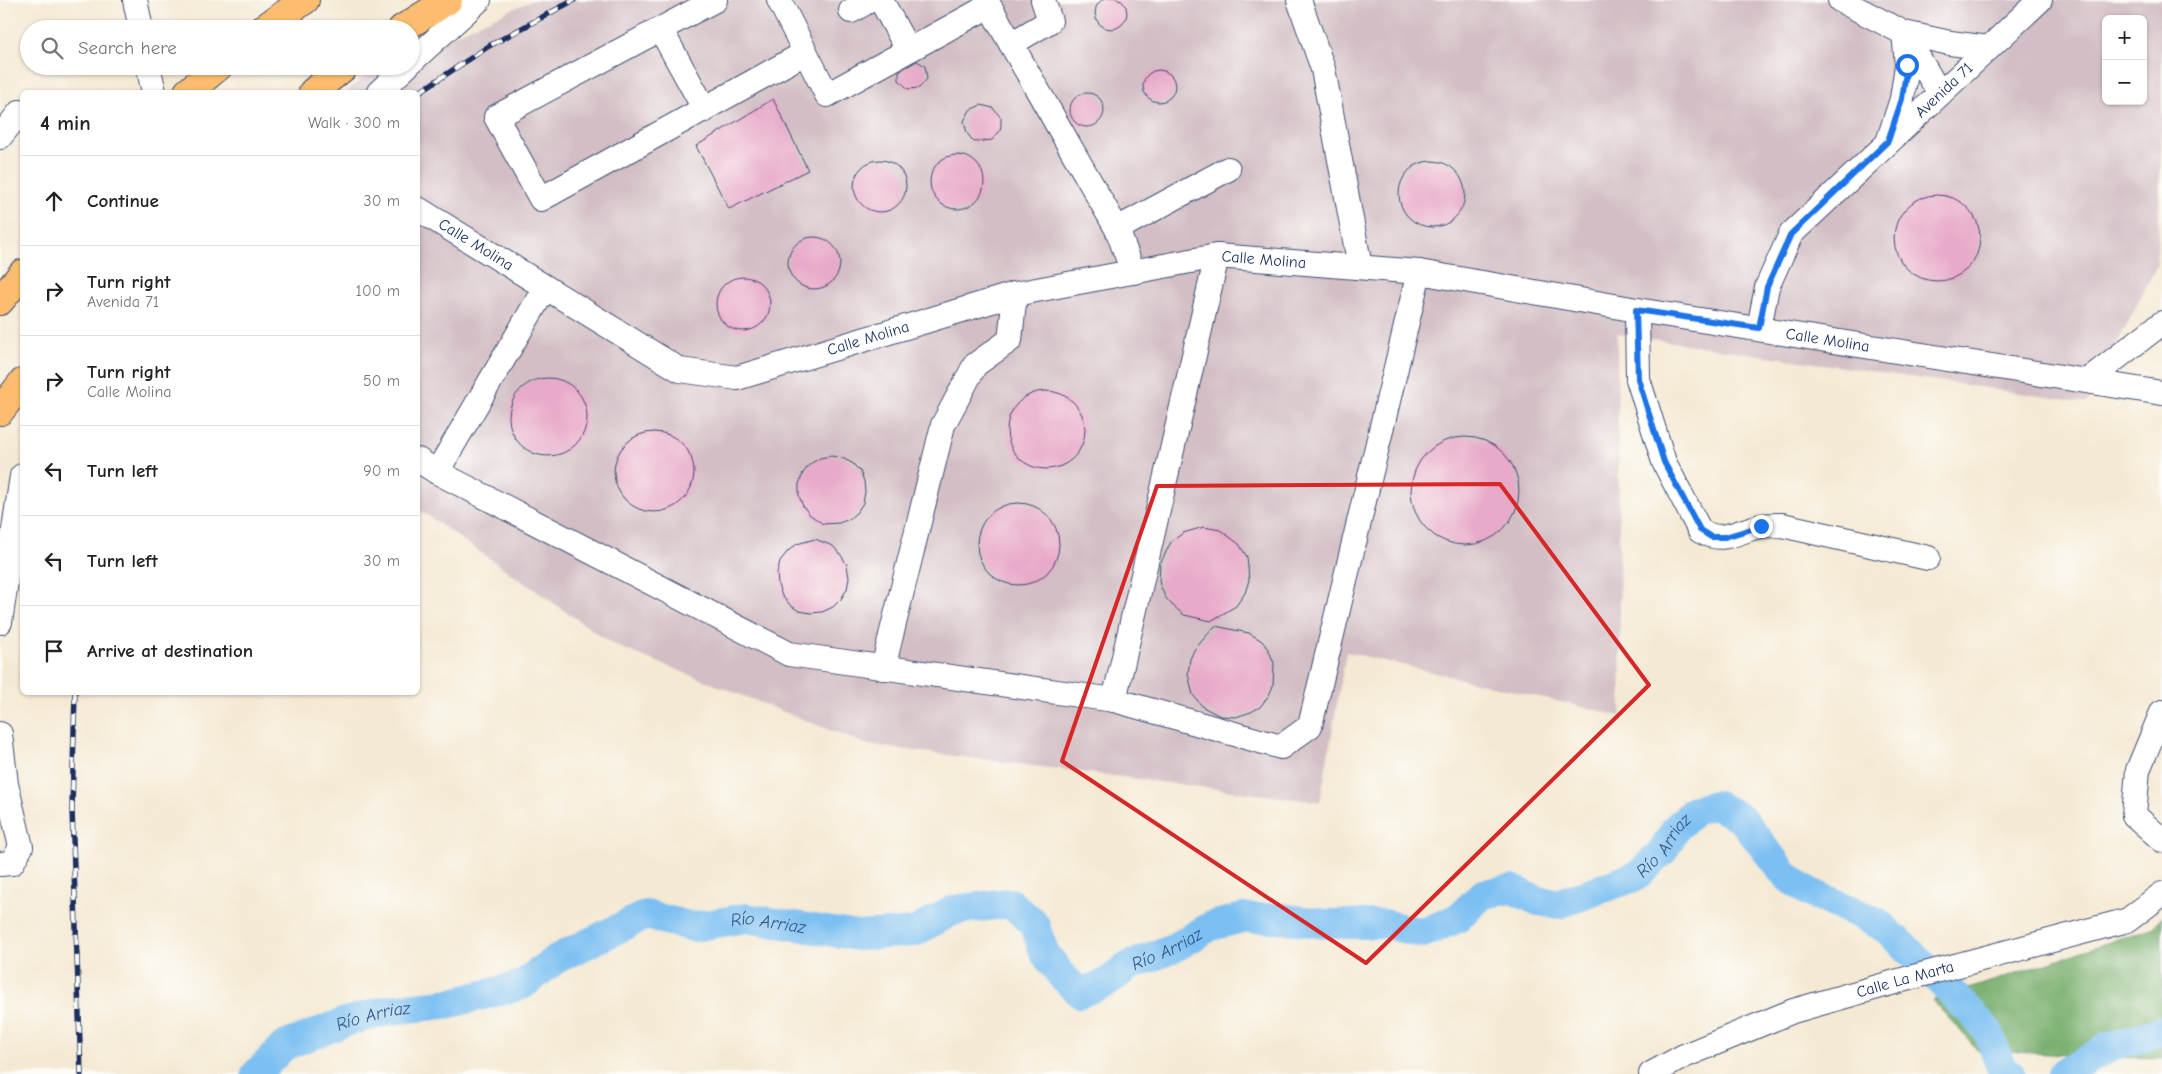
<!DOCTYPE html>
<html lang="en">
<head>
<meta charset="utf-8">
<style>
  body { margin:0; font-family:"Comic Neue",sans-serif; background:#f2f2f2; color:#222 }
  .controls { position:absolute; right:15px; top:15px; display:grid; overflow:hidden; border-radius:8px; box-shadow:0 1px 4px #0004 }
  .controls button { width:45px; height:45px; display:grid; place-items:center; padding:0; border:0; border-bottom:1px solid #e0e0e0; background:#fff; color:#222; font:25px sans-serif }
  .stop { position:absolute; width:15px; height:15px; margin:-11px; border:4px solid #1a73e8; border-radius:50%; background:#fff }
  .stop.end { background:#1a73e8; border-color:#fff; box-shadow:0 1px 5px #0008 }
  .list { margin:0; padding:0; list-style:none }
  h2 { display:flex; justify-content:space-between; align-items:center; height:65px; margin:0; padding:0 20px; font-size:21px }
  h2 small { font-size:16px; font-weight:400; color:#767676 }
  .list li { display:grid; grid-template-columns:32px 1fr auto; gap:15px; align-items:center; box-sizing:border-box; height:90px; padding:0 20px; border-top:1px solid #e0e0e0 }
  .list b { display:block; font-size:19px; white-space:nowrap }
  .list p { margin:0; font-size:16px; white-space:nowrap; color:#767676 }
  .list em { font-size:16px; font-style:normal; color:#767676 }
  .icon { flex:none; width:28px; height:28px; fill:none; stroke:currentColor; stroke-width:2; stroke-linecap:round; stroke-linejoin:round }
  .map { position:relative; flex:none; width:2162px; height:1074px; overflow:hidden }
  .search { position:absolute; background:#fff; box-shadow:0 1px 4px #0004; left:20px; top:20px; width:400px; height:55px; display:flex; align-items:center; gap:12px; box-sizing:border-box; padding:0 18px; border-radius:28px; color:#767676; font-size:19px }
  .panel { position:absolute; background:#fff; box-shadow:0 1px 4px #0004; left:20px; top:90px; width:400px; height:605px; border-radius:8px }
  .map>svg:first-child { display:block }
  .industrial { fill:#d2bec4; fill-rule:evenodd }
  .forest { fill:#74ac69; stroke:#486e64 }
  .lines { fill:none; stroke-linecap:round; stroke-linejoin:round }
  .river { stroke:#7cbff2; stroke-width:30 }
  .building { fill:#e8aac9 }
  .minor-casing { stroke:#3c4b70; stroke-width:26 }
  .highway-casing { stroke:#3c4b70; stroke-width:30 }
  .minor { stroke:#fff; stroke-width:24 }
  .highway { stroke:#fcbd6f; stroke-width:28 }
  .rail-casing { stroke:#1b2f5e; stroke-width:5.5 }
  .rail { stroke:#fdfcf7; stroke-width:4; stroke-dasharray:11; stroke-linecap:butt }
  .route { stroke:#1a73e8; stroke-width:6 }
  .marked { fill:none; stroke:#d62828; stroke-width:4; stroke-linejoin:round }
  .labels { text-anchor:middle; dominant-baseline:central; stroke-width:4; stroke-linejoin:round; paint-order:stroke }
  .street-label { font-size:16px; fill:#1b2f5e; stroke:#fdfcf7 }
  .water-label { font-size:18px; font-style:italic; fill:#385a8a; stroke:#fdfcf7 }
</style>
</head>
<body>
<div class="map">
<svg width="2162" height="1074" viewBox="0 0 2162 1074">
  <rect width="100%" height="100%" fill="#fdfcf7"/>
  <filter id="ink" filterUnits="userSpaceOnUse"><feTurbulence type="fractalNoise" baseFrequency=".02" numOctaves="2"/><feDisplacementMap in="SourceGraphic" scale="10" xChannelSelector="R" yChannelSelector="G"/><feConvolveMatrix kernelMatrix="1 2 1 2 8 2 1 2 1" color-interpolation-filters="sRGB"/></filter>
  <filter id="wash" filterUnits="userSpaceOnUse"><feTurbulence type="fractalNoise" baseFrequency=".0096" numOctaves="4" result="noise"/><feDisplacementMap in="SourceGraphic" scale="20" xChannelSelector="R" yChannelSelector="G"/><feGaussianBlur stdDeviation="1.12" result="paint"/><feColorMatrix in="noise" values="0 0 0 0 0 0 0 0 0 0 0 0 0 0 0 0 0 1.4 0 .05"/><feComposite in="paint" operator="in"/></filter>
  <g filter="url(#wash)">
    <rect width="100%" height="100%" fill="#f4e9d3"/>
    <path class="industrial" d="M533 0H2162V125L2157 265 2087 403 1617 334 1621 716 1346 652 1320 802 868 745 614 645 418 509V92H345L372 71 383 66H411V54ZM2106 19H2143V101H2106Z"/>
    <path class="forest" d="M2162 916V1058L2103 1057 1978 1050 1933 1001 2154 927Z"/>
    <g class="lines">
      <g class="river">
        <path id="s1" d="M256 1074 284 1046 345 1022 390 1010 452 1003 522 985 556 959 646 915 693 927 746 918 858 936 914 932 954 910 1010 903 1034 923 1044 952 1061 975 1080 993 1108 982 1127 967 1176 947 1211 926 1243 918H1280L1327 924H1385L1423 933 1458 918 1483 894 1512 889 1538 901 1558 904 1637 876 1663 851 1676 828 1695 810 1715 805 1741 818 1786 876 1809 892 1877 922 1902 944 1970 1011 1988 1031 2002 1070 2010 1074"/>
        <path d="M2062 1074 2109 1047 2162 1031"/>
      </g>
    </g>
    <g id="blocks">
      <path class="building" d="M1095 13a16 16 0 1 1 32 0a16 16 0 1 1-32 0Z
        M917 61 925 66 927 79 919 88 908 89 899 80V71Z
        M1143 86a16 16 0 1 1 32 0a16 16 0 1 1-32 0Z
        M1070 110a17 17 0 1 1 34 0a17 17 0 1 1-34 0Z
        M773 99 808 170 729 209 696 146Z
        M981 105 993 108 1001 118V125L1000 131 992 140 974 142 967 133 964 121 970 110Z
        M930 182a27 27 0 1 1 54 0a27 27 0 1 1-54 0Z
        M854 186a26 26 0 1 1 52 0a26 26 0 1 1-52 0Z
        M1399 194a33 33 0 1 1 66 0a33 33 0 1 1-66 0Z
        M1894 238a43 43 0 1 1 86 0a43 43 0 1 1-86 0Z
        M788 263a26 26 0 1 1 52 0a26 26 0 1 1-52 0Z
        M716 304a27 27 0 1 1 54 0a27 27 0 1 1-54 0Z
        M509 417a39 39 0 1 1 78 0a39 39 0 1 1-78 0Z
        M1007 430a39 39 0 1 1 78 0a39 39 0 1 1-78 0Z
        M614 472a40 40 0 1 1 80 0a40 40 0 1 1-80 0Z
        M1411 491a54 54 0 1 1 108 0a54 54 0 1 1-108 0Z
        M831 456 842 458 852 463 860 471 864 481 865 492 863 503 857 512 849 519 839 523 823 524 809 514 803 506 799 496V484L803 473 810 464 820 458Z
        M977 544a41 41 0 1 1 82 0a41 41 0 1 1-82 0Z
        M1204 527 1220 530 1239 544 1247 557 1249 580 1245 593 1236 606 1211 621 1184 615 1172 605 1165 597 1159 582 1160 564 1171 542 1183 533Z
        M815 539 833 546 841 555 847 565 849 578 847 589 841 599 833 607 822 612 811 613 799 611 790 605 782 596 778 585 777 573 780 561 788 551 797 544Z
        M1215 626 1249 633 1262 641 1268 649 1274 663 1273 686 1269 695 1260 707 1251 712 1236 717 1220 716 1203 707 1193 695 1188 674 1190 659 1194 650Z"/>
    </g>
  </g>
  <g filter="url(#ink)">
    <use href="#blocks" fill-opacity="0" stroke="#3c4b70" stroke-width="1"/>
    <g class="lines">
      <g class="minor-casing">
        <g id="minor">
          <path d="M135 0 141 29"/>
          <path d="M715 0 496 117 541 199 805 53"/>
          <path d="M779 0 827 95 989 6"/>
          <path d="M881 0 908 50"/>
          <path d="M986 0 1117 229 1133 272"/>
          <path d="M1299 0 1323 69 1360 267"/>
          <path d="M1840 0 1904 33 1940 94"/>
          <path d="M851 11 870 0"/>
          <path d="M661 30 705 110"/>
          <path d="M1011 44 1050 21 1043 0"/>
          <path d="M411 62 479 0"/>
          <path d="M148 66 154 92"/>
          <path d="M379 92 407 66"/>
          <path d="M0 137 20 112"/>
          <path d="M1889 139 1902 99 1907 65 1904 33 1950 43 1989 48"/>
          <path id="s2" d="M418 209 680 370 737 378 1015 294 1217 256 1419 272 1637 310 2162 393"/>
          <path d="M1117 229 1228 169"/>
          <path d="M545 288 437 472 789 654 1114 700 1281 747 1310 726 1419 272"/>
          <path d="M1637 310 1638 379 1664 462 1700 531C1725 545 1737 530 1762 526 1768 525 1775 525 1782 525L1928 558"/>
          <path id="s3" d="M1759 328 1767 287 1791 234 2040 0"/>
          <path d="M2088 380 2162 323"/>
          <path d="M418 460 437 472"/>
          <path d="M0 622 22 476"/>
          <path d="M883 668 943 425 975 365 1010 340 1015 294"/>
          <path d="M1114 700 1217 256"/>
          <path d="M2162 712 2138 770 2134 815 2162 840"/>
          <path d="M0 734 6 784 21 847 12 863 0 864"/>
          <path id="s4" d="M1651 1074 1684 1056 1793 1011 1902 980 2128 920 2162 894"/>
        </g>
      </g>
      <g class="highway-casing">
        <path id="highway" d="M263 29 305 0
          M402 29 448 0
          M188 92 219 66
          M313 92 345 66
          M0 301 22 274
          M0 411 22 383"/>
      </g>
      <use href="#minor" class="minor"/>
      <use href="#highway" class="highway"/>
      <g class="rail-casing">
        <path id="rail" d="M418 93 489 46 574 0
          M75 692 72 809 81 1074"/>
      </g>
      <use href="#rail" class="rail"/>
    </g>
  </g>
  <g class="lines" filter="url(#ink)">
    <path class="route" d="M1761 526 1725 537H1711L1700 530 1664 462 1638 379 1636 310 1759 328 1767 287 1791 234 1888 141 1902 99 1907 65"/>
  </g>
  <path class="marked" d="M1500 484 1649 685 1366 963 1062 761 1157 486Z"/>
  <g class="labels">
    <g class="street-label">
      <text stroke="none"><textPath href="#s3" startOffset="310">Avenida 71</textPath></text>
      <text stroke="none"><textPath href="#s2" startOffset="68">Calle Molina</textPath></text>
      <text stroke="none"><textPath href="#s2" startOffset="908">Calle Molina</textPath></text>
      <text stroke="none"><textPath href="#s2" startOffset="502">Calle Molina</textPath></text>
      <text stroke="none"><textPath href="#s2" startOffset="1478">Calle Molina</textPath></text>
      <text stroke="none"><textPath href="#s4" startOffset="272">Calle La Marta</textPath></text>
    </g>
    <g class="water-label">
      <text stroke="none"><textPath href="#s1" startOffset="1558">Río Arriaz</textPath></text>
      <text stroke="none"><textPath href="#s1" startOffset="554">Río Arriaz</textPath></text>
      <text stroke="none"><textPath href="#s1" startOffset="1018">Río Arriaz</textPath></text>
      <text stroke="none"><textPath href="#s1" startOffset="134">Río Arriaz</textPath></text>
    </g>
  </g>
</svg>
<div class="controls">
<button>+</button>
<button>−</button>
</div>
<div class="stop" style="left:1907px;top:65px"></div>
<div class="stop end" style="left:1761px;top:526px"></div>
<div class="search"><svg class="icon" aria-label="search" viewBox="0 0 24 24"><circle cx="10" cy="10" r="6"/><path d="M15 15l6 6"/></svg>Search here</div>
<section class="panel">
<h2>4 min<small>Walk · 300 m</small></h2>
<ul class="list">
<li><svg class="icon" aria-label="ahead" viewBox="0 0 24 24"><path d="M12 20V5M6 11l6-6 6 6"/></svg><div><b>Continue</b></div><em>30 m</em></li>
<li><svg class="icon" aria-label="right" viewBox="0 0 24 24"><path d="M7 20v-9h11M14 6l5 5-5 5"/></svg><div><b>Turn right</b><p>Avenida 71</p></div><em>100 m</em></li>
<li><svg class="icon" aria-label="right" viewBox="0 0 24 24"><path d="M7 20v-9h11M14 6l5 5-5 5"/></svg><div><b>Turn right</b><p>Calle Molina</p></div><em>50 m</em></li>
<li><svg class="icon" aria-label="left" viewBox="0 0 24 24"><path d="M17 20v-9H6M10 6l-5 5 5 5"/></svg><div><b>Turn left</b></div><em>90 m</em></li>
<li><svg class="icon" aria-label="left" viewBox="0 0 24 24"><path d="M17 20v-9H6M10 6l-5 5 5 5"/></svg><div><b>Turn left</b></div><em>30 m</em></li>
<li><svg class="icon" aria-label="arrive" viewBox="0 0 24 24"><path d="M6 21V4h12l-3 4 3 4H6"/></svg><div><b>Arrive at destination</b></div></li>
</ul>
</section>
</div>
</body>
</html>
